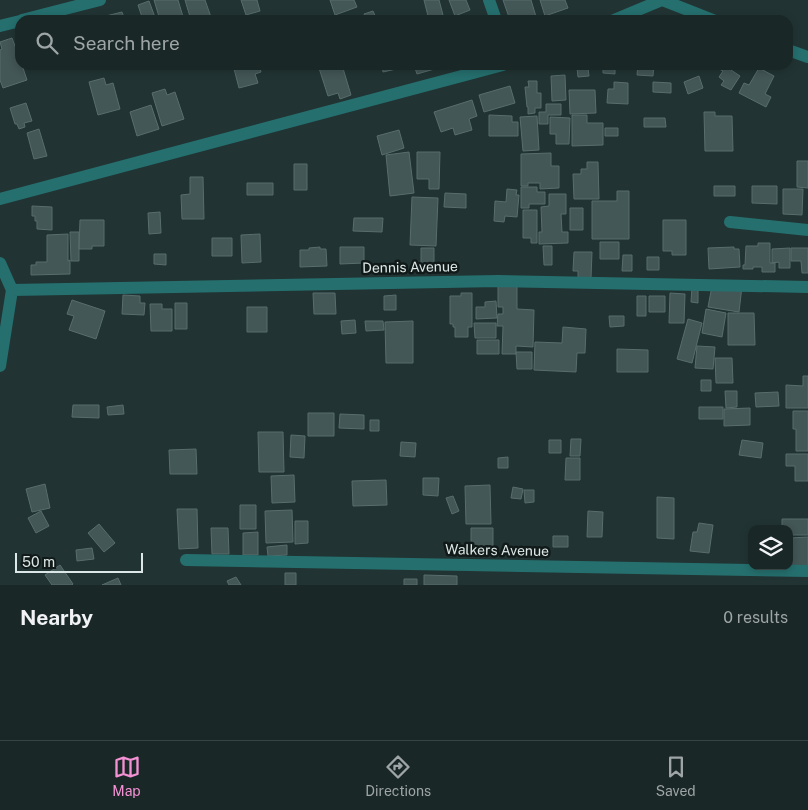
<!DOCTYPE html>
<html lang="en">
<head>
<meta charset="utf-8">
<style>
  body { margin:0; font-family:"Public Sans",sans-serif; background:#263332; color:#f1f3f6 }
  .controls { position:absolute; right:15px; bottom:15px; display:grid; overflow:hidden; border-radius:10px; box-shadow:0 2px 8px #0003 }
  .controls button { width:45px; height:45px; display:grid; place-items:center; padding:0; border:0; border-bottom:1px solid #374443; background:#192726; color:#f1f3f6; font:25px sans-serif }
  .scale { position:absolute; left:15px; bottom:12px; width:128px; box-sizing:border-box; padding-left:5px; border:2px solid #dce8e7; border-top:0; font-size:14px; line-height:18px; white-space:nowrap; color:#dce8e7; -webkit-text-stroke:4px #111a19; paint-order:stroke }
  .list { margin:0; padding:0; list-style:none }
  h2 { display:flex; justify-content:space-between; align-items:center; height:65px; margin:0; padding:0 20px; font-size:21px }
  h2 small { font-size:16px; font-weight:400; color:#9fa5a7 }
  .icon { flex:none; width:28px; height:28px; fill:none; stroke:currentColor; stroke-width:2; stroke-linecap:round; stroke-linejoin:round }
  .map { position:relative; flex:none; width:808px; height:585px; overflow:hidden }
  .search { position:absolute; background:#192726; box-shadow:0 2px 8px #0003; left:15px; right:15px; top:15px; height:55px; display:flex; align-items:center; gap:12px; box-sizing:border-box; padding:0 18px; border-radius:15px; color:#9fa5a7; font-size:19px }
  .sheet { height:155px; background:#192726 }
  nav { display:flex; justify-content:space-around; align-items:center; box-sizing:border-box; height:70px; border-top:1px solid #374443; background:#192726; font-size:14px; color:#9fa5a7 }
  nav a { display:grid; justify-items:center; gap:2px }
  nav .on { color:#f491d4 }
  .map>svg:first-child { display:block }
  .building { fill:#435756; stroke:#586d6c }
  .lines { fill:none; stroke-linecap:round; stroke-linejoin:round }
  .street { stroke:#25706f; stroke-width:12 }
  .labels { text-anchor:middle; dominant-baseline:central; stroke-width:5; stroke-linejoin:round; paint-order:stroke }
  .street-label { font-size:14px; fill:#dce8e7; stroke:#111a19 }
</style>
</head>
<body>
<div class="map">
<svg width="808" height="585" viewBox="0 0 808 585">
  <rect width="100%" height="100%" fill="#213433"/>
  <path class="building" d="M154 0H178L184 20H160Z
    M185 0H205L212 20H191Z
    M241 0H257L260 11 246 15Z
    M330 0H354L357 7 335 15Z
    M424 0H439L443 15 439 16 440 19 429 20Z
    M449 0H466L470 10 455 16Z
    M503 0H531L537 20H510Z
    M540 0H565L568 8 545 16Z
    M149 1 156 20H143L138 5Z
    M373 11 377 20H366L364 14Z
    M122 12 125 20H102V17Z
    M12 38 20 59V65H22L27 80 3 88 0 80V50L2 49 0 42Z
    M233 65H259L261 72 255 74 258 83 239 88Z
    M318 65H342L351 95 340 99 338 93 328 96Z
    M382 65H405V67L383 72Z
    M414 65H437L438 68 417 74Z
    M603 65H615V74L603 73Z
    M638 65H654L653 76 637 75Z
    M721 65H734L731 70 740 76 731 90 721 85 724 81 719 77 723 71 719 69Z
    M577 68H588L589 76 578 77Z
    M759 68 774 76 765 94 771 97 766 107 739 93 744 83 749 85Z
    M565 75 566 100 552 101 551 76Z
    M699 76 703 88 688 94 684 82Z
    M104 78 106 85 113 83 120 109 98 115 89 82Z
    M528 81H537V93H541V108H535V113L528 114V107H527L525 87H529Z
    M614 82 628 83V104L607 103 608 89H614Z
    M653 82 671 83V93L653 92Z
    M510 86 515 103 484 112 479 95Z
    M165 89 167 95 175 92 184 119 162 126 152 93Z
    M569 90H595L596 113 570 114Z
    M472 100 477 116 469 119 472 130 455 135 453 128 441 132 434 112Z
    M26 103 32 121 24 123 25 127 19 129 17 124H15L10 108Z
    M546 104H561V115H548V124H539V112H546Z
    M151 105 159 129 137 136 130 112Z
    M704 112H715V116H732L733 151H705Z
    M489 115 512 116V122H518V136H489Z
    M572 115H587V123H603V145L572 146Z
    M537 116 539 150 523 151 520 117Z
    M550 117 570 118 569 144H556V134H550Z
    M644 118H665L666 127H644Z
    M605 128H618V136H605Z
    M39 129 47 156 34 159 27 133Z
    M399 130 404 148 382 155 377 136Z
    M409 152 414 193 390 196 386 155Z
    M417 152H440L439 189H429V179H417Z
    M551 153V166H559V188L540 189V183H528V186H521V154Z
    M797 161H808V188L797 187Z
    M587 162H598L599 199H574L573 174H581V169H587Z
    M294 164H307V190H294Z
    M190 177H203L204 219H182L181 195 190 194Z
    M247 183H273V195H247Z
    M714 186H735V196H714Z
    M752 186H777V204L752 203Z
    M521 187H537V192H545V204H529V208H521Z
    M507 189 517 190 516 195H519L517 217 505 216 504 222 494 221 495 201 506 202Z
    M783 189H803L802 215 783 214Z
    M617 191H629V239H592V201H617Z
    M445 193 466 194V208L444 207Z
    M549 194H566V214H561L562 232H568V243L539 244V232H542L541 207 549 206Z
    M412 197 438 198 436 246 410 245Z
    M32 206 52 207V230L37 229V221H35V216H32Z
    M570 208H583V230H570Z
    M523 210H537V243H531V238H523Z
    M160 212 161 233 149 234 148 213Z
    M354 218H383L382 232 353 231Z
    M80 220H104V246H92V249H79Z
    M663 220H686V255H672V251H663Z
    M70 232H79V261H71Z
    M68 234V261L70 260V274L31 275V265H36V262H47V235Z
    M260 234 261 262 242 263 241 235Z
    M212 238H232V256H212Z
    M600 242H619V259H600Z
    M758 243H770V263H775V272H762V267H753V269H743V265H745L746 246H758Z
    M543 246H552V265H544Z
    M320 247V249H326L327 266 300 267V250H309V248Z
    M340 247H364V263L340 264Z
    M734 247V249H739L740 267 709 269 708 248Z
    M421 248H434V265H421Z
    M790 248V268H779V262L772 263V249Z
    M791 248H808V273H802L801 261H791Z
    M574 252H592L591 278H578V271H573Z
    M154 254H166V265L154 264Z
    M623 255H632V271H622Z
    M647 257H659V270H647Z
    M713 281 742 286 739 312 708 307Z
    M498 284 517 285V309L534 310 533 347 516 346V354H502L503 326H497L498 314H503V307H498Z
    M692 287H698V303L691 302Z
    M313 293H335L336 314H314Z
    M461 293H472V327H468V337H455V327H453V324H450V296H461Z
    M670 293 685 294 684 323H669Z
    M123 295 140 296V303H145L144 315 122 314Z
    M396 295V310H384V296Z
    M637 296H646V316H637Z
    M649 296H665V312H649Z
    M72 300 105 311 96 339 69 330 74 316 67 314Z
    M496 301 497 318 476 319V307H485V302Z
    M175 303H187V329H175Z
    M150 304H162V309H172V331H151Z
    M247 307H267V332H247Z
    M706 309 726 313 722 337 702 333Z
    M728 313H754L755 345H728Z
    M609 316H624V326L610 327Z
    M688 319 702 323 692 363 677 359Z
    M355 320 356 333 342 334 341 321Z
    M365 321H383L384 330 366 331Z
    M413 321V363H386L385 322Z
    M474 323H496V338H475Z
    M563 327 586 329 585 353H577L576 372 534 370 535 342 562 343Z
    M477 340H499V354H477Z
    M697 346 715 347 713 369 695 368Z
    M617 349 648 350V372H617Z
    M516 352H532V369H517Z
    M715 358H732L733 383H716Z
    M803 376H808V408H786V385L803 386Z
    M701 380H711V391H701Z
    M725 391H737V407L726 408Z
    M778 392 779 406 756 407 755 393Z
    M73 405H99V418L72 417Z
    M123 405 124 414 108 415 107 407Z
    M699 407H723V419H699Z
    M750 408V425L724 426V409Z
    M793 411H808V451H796V429H793Z
    M308 413H334V436H308Z
    M340 414 364 415V429L339 428Z
    M370 420H379V431H370Z
    M258 432H283L284 472H259Z
    M291 435 305 436 304 458 290 457Z
    M571 439H581L580 456H570Z
    M549 440H561V453H549Z
    M742 440 763 443 761 458 739 455Z
    M401 442 416 443 415 457 400 456Z
    M196 449 197 474H170L169 450Z
    M786 454H808V481H795V466H786Z
    M508 457V468H498V458Z
    M566 458H580V480H565Z
    M294 475 295 502 272 503 271 476Z
    M423 478H439L438 496 423 495Z
    M386 480 387 505 353 506 352 481Z
    M45 484 50 508 32 512 26 489Z
    M490 485 491 524H466L465 486Z
    M513 487 523 489 521 499 511 498Z
    M524 490H534V502L525 503Z
    M453 496 459 511 452 514 446 498Z
    M657 497 674 498V539L657 538Z
    M240 505H256V529H240Z
    M177 509H197L198 548 179 549Z
    M292 510 293 542 266 543 265 511Z
    M41 511 49 526 36 533 28 518Z
    M588 511 603 512 602 537H587Z
    M782 519H808V535H789V529H782Z
    M295 521H308V543L295 544Z
    M699 523 713 525 709 553 690 551 693 532H697Z
    M99 524 115 543 104 552 88 533Z
    M211 528H228L229 554H212Z
    M471 528H493V546H471Z
    M258 532V555H243V533Z
    M553 536H568V547H553Z
    M808 537V566L791 567 790 538Z
    M287 545V555L268 556 267 547Z
    M92 548 94 559 77 561 76 550Z
    M60 565 73 584 72 585H52L45 575Z
    M285 573H296V585H285Z
    M424 575 457 576V585H424Z
    M236 577 241 585H229L227 581Z
    M118 578 121 585H102Z
    M404 579H417V585H404Z"/>
  <g class="lines">
    <path class="street" d="M489 0 496 20
      M22 20 100 0
      M614 20 662 0 713 20
      M0 26 20 21
      M788 50 808 57
      M0 199 503 65
      M730 222 808 230
      M0 263 12 290 0 366
      M12 290 498 281 808 287
      M186 560 808 571"/>
  </g>
  <g class="labels">
    <g class="street-label">
      <text transform="translate(410 267) rotate(-1)">Dennis Avenue</text>
      <text transform="translate(497 550) rotate(1)">Walkers Avenue</text>
    </g>
  </g>
</svg>
<div class="controls">
<button><svg class="icon" aria-label="layers" viewBox="0 0 24 24"><path d="M12 4l9 5-9 5-9-5zM3 14l9 5 9-5"/></svg></button>
</div>
<div class="scale">50 m</div>
<div class="search"><svg class="icon" aria-label="search" viewBox="0 0 24 24"><circle cx="10" cy="10" r="6"/><path d="M15 15l6 6"/></svg>Search here</div>
</div>
<section class="sheet">
<h2>Nearby<small>0 results</small></h2>
<ul class="list">
</ul>
</section>
<nav>
<a class="on"><svg class="icon" aria-label="map" viewBox="0 0 24 24"><path d="M3 6l6-2 6 2 6-2v14l-6 2-6-2-6 2zM9 4v14M15 6v14"/></svg>Map</a>
<a><svg class="icon" aria-label="directions" viewBox="0 0 24 24"><path d="M12 3l9 9-9 9-9-9zM9 14v-3h6M13 9l2 2-2 2"/></svg>Directions</a>
<a><svg class="icon" aria-label="saved" viewBox="0 0 24 24"><path d="M7 4h10v16l-5-4-5 4z"/></svg>Saved</a>
</nav>
</body>
</html>
